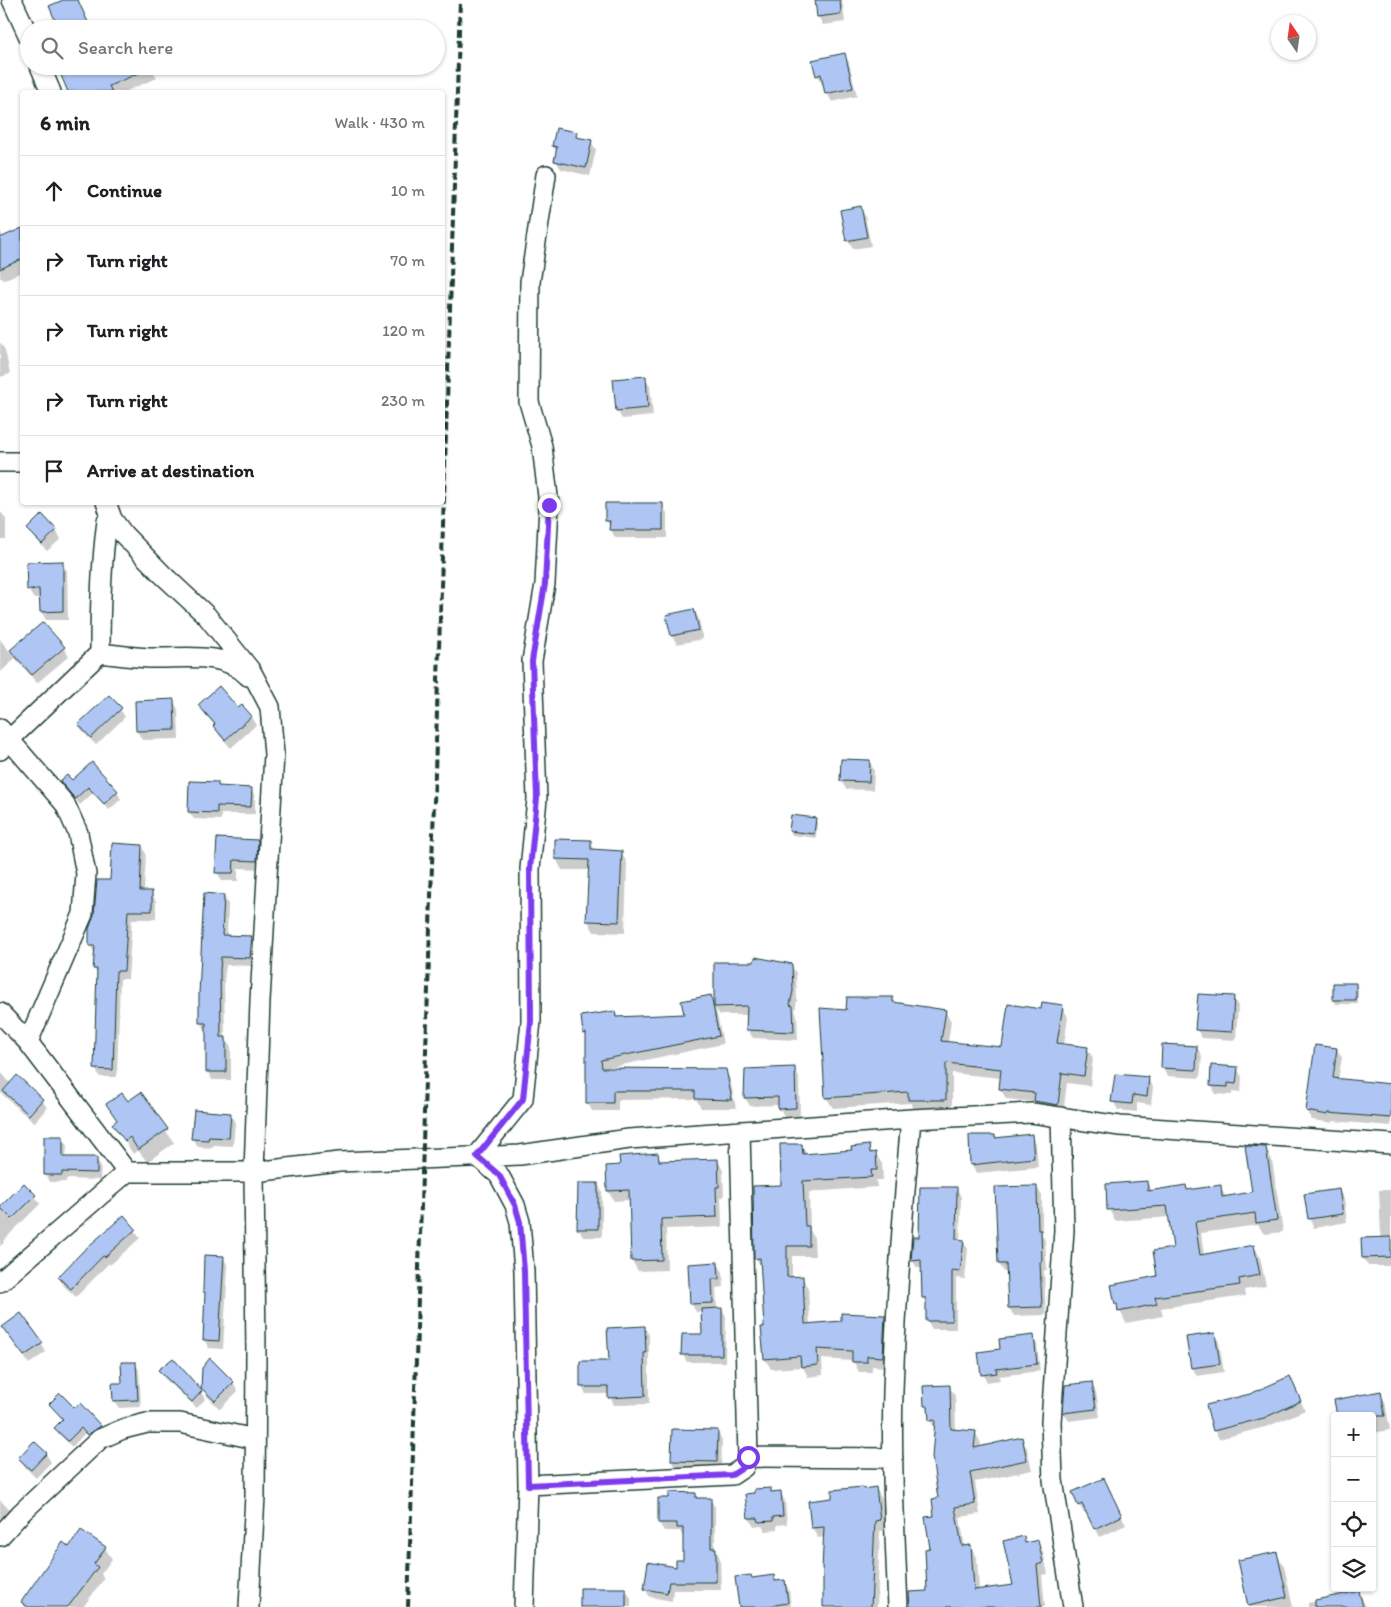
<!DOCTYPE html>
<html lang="en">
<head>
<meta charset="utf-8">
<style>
  body { margin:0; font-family:Itim,sans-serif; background:#f2f2f2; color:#202124 }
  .controls { position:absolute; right:15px; bottom:15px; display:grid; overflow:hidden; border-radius:5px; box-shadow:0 1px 4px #0004 }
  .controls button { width:45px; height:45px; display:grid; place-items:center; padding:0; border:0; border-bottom:1px solid #e0e0e0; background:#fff; color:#202124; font:25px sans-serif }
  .compass { position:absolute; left:1271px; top:15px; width:45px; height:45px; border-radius:50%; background:#fff; box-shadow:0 1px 4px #0004; rotate:347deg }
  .stop { position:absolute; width:15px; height:15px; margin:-11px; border:4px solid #7c3aed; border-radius:50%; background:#fff }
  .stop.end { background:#7c3aed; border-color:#fff; box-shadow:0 1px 5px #0008 }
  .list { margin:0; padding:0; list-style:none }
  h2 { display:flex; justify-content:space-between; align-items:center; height:65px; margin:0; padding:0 20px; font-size:21px }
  h2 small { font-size:16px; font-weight:400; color:#757577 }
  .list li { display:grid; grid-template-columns:32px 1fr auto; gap:15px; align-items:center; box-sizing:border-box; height:70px; padding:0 20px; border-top:1px solid #e0e0e0 }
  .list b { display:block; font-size:19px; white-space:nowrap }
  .list em { font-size:16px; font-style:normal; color:#757577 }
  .icon { flex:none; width:28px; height:28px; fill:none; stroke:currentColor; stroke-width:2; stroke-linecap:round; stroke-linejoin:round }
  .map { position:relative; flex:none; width:1391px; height:1607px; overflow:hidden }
  .search { position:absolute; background:#fff; box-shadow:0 1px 4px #0004; left:20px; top:20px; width:425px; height:55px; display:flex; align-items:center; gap:12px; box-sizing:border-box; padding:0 18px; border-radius:28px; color:#757577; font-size:19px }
  .panel { position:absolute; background:#fff; box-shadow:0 1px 4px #0004; left:20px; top:90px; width:425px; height:415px; border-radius:5px }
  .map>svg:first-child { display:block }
  .shadow { fill:#0003 }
  .building { fill:#afc6f4; stroke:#1f3d34 }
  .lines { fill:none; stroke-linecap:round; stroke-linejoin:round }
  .minor-casing { stroke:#1f3d34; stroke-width:22 }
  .minor { stroke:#fff; stroke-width:19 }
  .rail { stroke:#1f3d34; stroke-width:4; stroke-dasharray:8 4; stroke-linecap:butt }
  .route { stroke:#7c3aed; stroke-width:6 }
</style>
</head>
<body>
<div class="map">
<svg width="1391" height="1607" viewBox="0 0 1391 1607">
  <rect width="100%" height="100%" fill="#fff"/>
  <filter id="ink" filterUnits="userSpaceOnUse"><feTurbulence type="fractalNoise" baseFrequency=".02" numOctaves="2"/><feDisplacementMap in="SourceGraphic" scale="10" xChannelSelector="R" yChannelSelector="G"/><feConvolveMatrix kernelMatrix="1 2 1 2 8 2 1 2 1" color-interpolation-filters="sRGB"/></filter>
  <g filter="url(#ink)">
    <path class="shadow" d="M66 0H78L91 29H60L50 7Z
      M817 0H841L843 5 845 22 823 25 818 16Z
      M844 54 849 63 857 96 832 102 827 93 824 83 822 84 817 75Z
      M151 66 157 78 124 92H69L59 68Z
      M576 133 579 139 591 141 596 150 590 176 561 169 556 161 557 153 553 146Z
      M860 207 865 216 871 246 853 249 848 241 842 211Z
      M22 229V272L3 280 2 278H0V230L3 238Z
      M0 342 5 350 10 374 0 377Z
      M645 377 650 386 653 416 622 419 617 410Z
      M662 504 667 513V538H615L607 521Z
      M0 511 6 519V539H0Z
      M29 529 56 530 61 539 47 551 34 537Z
      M62 563 67 571 68 620H46L41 611V598H33L28 589Z
      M694 610 699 619 703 639 677 644 672 636 668 616Z
      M43 624 64 648 69 656 37 683 15 658 0 673V639L10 652Z
      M173 701 178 709 179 739 142 740 137 731 136 702Z
      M199 705 238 710 251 717 256 725 231 748 219 735 215 726 204 713Z
      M120 709 125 717 96 745 84 733 79 724Z
      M869 761 874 770 873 790 846 789 841 781Z
      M92 764 117 792 121 799 109 810 93 793 80 805 62 781 72 782Z
      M218 784 220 788 251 789 255 796V814H221V820L194 819 189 812Z
      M815 819 817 823 816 838 792 835 790 831Z
      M257 841 262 850 261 869 238 868V881H222L217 872Z
      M590 841 595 851 621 852 627 863 625 933 594 932 588 921 590 870H562L556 859Z
      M142 846 146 854 144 892 151 893 156 901V919H132L128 979H120L117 1077H100L95 1069 98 975 94 969 95 954 90 945 111 882Z
      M224 896 228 904 227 936 251 937 256 946 255 966 226 965 224 980 225 1037 231 1047V1080H212L208 1072V1031H206L201 1023Z
      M791 965 796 973 797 1000 795 1011 797 1015 798 1040 753 1038 748 1030V1015H720L716 1009 723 1044 607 1068 725 1070 730 1079 736 1108H701L696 1099 618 1100V1111H592L587 1102V1038L584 1033 615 1012 618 1018 685 1015 710 996 715 1004Z
      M1356 984 1358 988V1004H1336L1334 1000Z
      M893 998 896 1004 945 1011 951 1021 948 1043 1003 1048 1042 1011 1062 1006 1068 1017 1064 1045 1087 1048 1093 1058 1090 1086 1067 1083 1063 1115 1042 1112 1036 1102 1006 1099 1000 1088 1001 1078 952 1073V1110L915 1111 911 1103 833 1108 826 1097 848 1011Z
      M1233 998 1238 1006 1236 1040 1202 1038 1197 1030Z
      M1197 1047 1202 1056 1200 1078 1167 1076 1162 1067Z
      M1337 1049 1342 1058 1338 1080 1391 1086V1126L1333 1121V1123L1312 1120 1307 1111Z
      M1237 1068 1242 1077 1241 1092 1232 1091V1095L1216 1094 1211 1085Z
      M794 1069 799 1077 800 1116 784 1117 779 1105 750 1106 745 1098 746 1070Z
      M0 1071 11 1084 42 1100 47 1108 34 1123 0 1092Z
      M1148 1079 1153 1087 1151 1105 1137 1103V1112L1118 1110 1113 1101Z
      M141 1093 174 1143 147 1162 138 1150 133 1154 114 1124 118 1121 127 1103Z
      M230 1114 235 1122 233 1146 213 1145V1148L198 1147 193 1139Z
      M995 1136 997 1139 1031 1136 1036 1144 1038 1167 976 1173 971 1164Z
      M62 1137 67 1145 66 1158 96 1159 101 1166 100 1180 66 1179V1182H49L45 1174Z
      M802 1145 807 1155 853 1152 869 1147 873 1154H876L882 1164 883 1180H876L877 1187 809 1192 810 1230 814 1238 815 1256H792V1278L802 1277 808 1288 810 1325 884 1316 890 1327 888 1367 872 1366V1372H859L853 1361 822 1359 823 1375 808 1377 803 1367 771 1369 765 1359 762 1269 756 1258 783 1186Z
      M1266 1148 1272 1160 1283 1232 1264 1234 1258 1225 1201 1233 1204 1255 1254 1246 1260 1257 1266 1286 1244 1290 1245 1296 1161 1308 1163 1316 1126 1323 1116 1303 1159 1277 1174 1249 1170 1217 1115 1221 1109 1209 1147 1183 1152 1191 1186 1186 1188 1191 1220 1187 1226 1197 1253 1194Z
      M657 1155 662 1162 718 1160 723 1171 724 1197H721L722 1227 666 1229 667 1270 638 1271 632 1261 630 1200 614 1201 608 1191Z
      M598 1184 602 1192V1237H583L578 1228Z
      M24 1185 35 1196 40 1204 3 1241 4 1243 0 1246V1209Z
      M1037 1187 1042 1196V1235L1045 1240 1047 1270H1044L1046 1315 1014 1316 1009 1308 1007 1272H1004L999 1264Z
      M957 1189 961 1197 960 1241H963L968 1249 965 1279 956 1278V1329H932L927 1321V1305L923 1297 922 1268H917L912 1260 921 1238Z
      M1339 1190 1344 1199 1347 1222 1314 1228 1310 1219 1306 1196Z
      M1379 1190H1391V1266H1368L1363 1258 1381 1238Z
      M124 1217 140 1238 110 1265 109 1263 76 1297 64 1286 59 1277Z
      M223 1257 228 1266 223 1349 209 1348 204 1339 206 1294 205 1292Z
      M718 1264 723 1272 724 1287 716 1288 717 1309H722L726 1316 725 1362H687L683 1355 703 1335 702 1312H696L691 1303Z
      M644 1327 649 1335V1404L614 1405 609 1394H586L581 1386 611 1362Z
      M8 1332 41 1343 46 1352 29 1364Z
      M1214 1334 1219 1342 1224 1372 1197 1376 1192 1368 1188 1338Z
      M1033 1336 1037 1344 1040 1371 999 1376 1000 1380 987 1382 983 1374Z
      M135 1363 139 1370 141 1407 119 1408 114 1401Z
      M160 1371 201 1392 205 1399 197 1408 164 1378Z
      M1290 1378 1305 1410 1269 1426 1219 1439 1214 1430 1250 1396Z
      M233 1382 238 1391 220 1409 207 1396 202 1387Z
      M1091 1383 1096 1392 1100 1417 1069 1421 1064 1413Z
      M949 1386 955 1396 956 1431 975 1432 981 1443 980 1448 1021 1438 1027 1448 1032 1470 975 1482 980 1514 960 1517 965 1547H971L977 1557 979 1590 1015 1586 1023 1538 1026 1544 1037 1541 1043 1552 1048 1574 1042 1575 1045 1607H911L928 1592 932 1549 939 1499 936 1430 930 1420 929 1413 926 1406Z
      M1380 1393 1385 1401 1390 1430 1372 1433V1416Z
      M50 1404 75 1410 80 1405 103 1433 92 1441 85 1433 72 1447 60 1435 56 1429 64 1420Z
      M717 1431 722 1440 721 1470 677 1469 672 1461Z
      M46 1454 51 1462 36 1478 25 1467 20 1459Z
      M1104 1479 1126 1525 1100 1537 1087 1512 1084 1513 1079 1505Z
      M770 1489 773 1493 780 1492 785 1501 787 1524 777 1525V1530L765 1531 762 1526 754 1527 749 1518 747 1495Z
      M876 1489 882 1499 885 1530 880 1531 877 1607H824V1572L823 1569 825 1537 818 1538 812 1527 834 1499Z
      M696 1494 698 1499H710L715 1507V1549L720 1558 721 1590H673L672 1601 650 1597 645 1589 677 1568 684 1561 683 1537 680 1531H664L659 1523 670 1499Z
      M0 1500 9 1509 14 1516 0 1532Z
      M105 1548 112 1559 101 1574 104 1579 83 1607H25L22 1602Z
      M1276 1553 1284 1566 1293 1607H1250L1249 1605Z
      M774 1577 777 1582 784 1581 789 1590 791 1607H741L753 1580Z
      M626 1590 631 1598V1607H581Z
      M1359 1592 1366 1607H1308V1603Z"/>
    <path class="building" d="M63 0H78L91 29H64L61 23 57 25 49 6Z
      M815 0H840L841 14 817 17Z
      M845 53 853 88 825 94 821 74 816 76 812 60Z
      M57 66H155L109 86 112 92H68Z
      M556 128 577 132 576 137 592 140 586 168 554 161 557 147 552 146Z
      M861 206 867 237 846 241 840 210Z
      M22 228V259L0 269V238Z
      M646 376 648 408 616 411 613 379Z
      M605 503H663V530H609L610 521H605Z
      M42 514 57 530 42 544 27 529Z
      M63 561V611L40 612 39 589 27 590 26 562Z
      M694 609 699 630 671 636 666 615Z
      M43 622 65 647 32 675 10 650Z
      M219 686 238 708 242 705 252 716 225 740 213 726 215 724 198 705Z
      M109 695 122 708 91 738 78 724Z
      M174 699 175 730 136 731 135 701Z
      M841 759 870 760 869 782 840 781Z
      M92 762 118 791 104 804 88 787 75 799 60 781 67 775 72 780Z
      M189 781 218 782V786L252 788 251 807 217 806V813L188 812Z
      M791 815 816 818 814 834 789 831Z
      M217 838 258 840 257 861 234 860 233 873H215Z
      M555 839 591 840V849L622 851 619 922 586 921 589 860 555 859Z
      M112 843 142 845 140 891H152V911H128L124 971H116L113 1070 94 1069 97 969H93L95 946H89V929L94 915 97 880H110Z
      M204 893 224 895 222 935 252 936 250 958 221 957 220 971 221 1037H226V1072H206V1023H199V994Z
      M755 957 792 964 793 991 790 1005 793 1006 794 1032 746 1030 747 1006 714 1007V962H754Z
      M1333 983H1356V1000H1333Z
      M1198 994 1234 996 1232 1032 1195 1030Z
      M711 995 719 1036 601 1060 602 1068 726 1069 732 1100 695 1099V1091H613V1103H586V1033L583 1034 581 1016 615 1011 616 1017 684 1014 681 1001Z
      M847 997H893V1002L946 1010 941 1041 1002 1047 1008 1004 1041 1009 1042 1002 1063 1005 1057 1043 1088 1047 1084 1076 1062 1073 1058 1105 1034 1101 1035 1093 999 1089 1001 1069 946 1063V1100H908V1092L825 1098 820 1008 846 1010Z
      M1162 1044 1197 1046 1196 1070 1161 1068Z
      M1315 1045 1337 1048 1333 1078 1391 1084V1118L1328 1113V1115L1306 1111Z
      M1211 1065 1238 1067 1236 1084 1228 1083V1087L1210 1086Z
      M795 1067 796 1108 778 1109V1097L744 1098 745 1069Z
      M1115 1074 1149 1077 1147 1097 1133 1095 1132 1104 1111 1102Z
      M17 1075 43 1099 29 1115 3 1091Z
      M141 1092 168 1129 138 1150 130 1137 125 1141 112 1124 117 1120 106 1104 122 1093 128 1101Z
      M194 1110 231 1113 229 1138 209 1137 208 1140 191 1139Z
      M1032 1134 1034 1158 970 1165 969 1135H995V1138Z
      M44 1136H63V1157H97V1173L62 1172V1175H44Z
      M780 1144H802L803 1154 852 1150 851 1147 869 1145 870 1153 876 1152 877 1170H871L872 1177 803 1181 805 1226H809V1246H787V1277L803 1276 805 1324 841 1321V1313L885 1315 883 1357 867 1356V1362H852V1351L817 1349 818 1365 801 1367 800 1356 764 1359 761 1327H764L760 1258 754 1259 753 1186 781 1185Z
      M1245 1146 1266 1147 1277 1220 1256 1223 1255 1213 1195 1222 1200 1255 1254 1245 1260 1275 1239 1279 1240 1285 1155 1297 1157 1304 1118 1312 1117 1304H1115L1111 1285 1157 1276 1153 1251 1173 1248 1167 1206 1107 1210 1106 1184 1147 1181 1148 1191 1186 1185 1187 1190 1221 1185 1222 1197 1252 1192Z
      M658 1153 659 1161 718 1159 719 1187H716L717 1217 661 1219 662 1260 631 1261 629 1190 607 1191 606 1166 620 1165 619 1156Z
      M24 1183 36 1195 12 1219 0 1207Z
      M578 1183H598V1229H577Z
      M1037 1186 1038 1230H1041L1042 1262H1040L1042 1307 1008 1308 1006 1264H998L995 1187Z
      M920 1187H957L956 1239 964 1240 960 1272 952 1271V1321H926V1298H922L921 1260 911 1261 913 1237H919Z
      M1339 1189 1343 1214 1308 1219 1304 1194Z
      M124 1215 136 1229 105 1257 103 1256 71 1289 58 1277 82 1252Z
      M1391 1237V1257L1362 1258 1361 1238Z
      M204 1255 224 1256 219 1341 203 1340 205 1292H203Z
      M718 1262 719 1279H712L713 1303 690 1304 688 1264Z
      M722 1308V1355H681L682 1334H702L701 1309Z
      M21 1313 43 1343 24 1356 2 1327Z
      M645 1326 646 1353H644L645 1396 608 1398V1387H580V1361H609L607 1328Z
      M1215 1333 1220 1364 1191 1368 1186 1337Z
      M1034 1335 1037 1364 996 1369 997 1373 981 1375 978 1352 1000 1349 999 1339Z
      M173 1358 202 1391 192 1402 158 1370Z
      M210 1358 234 1382 215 1401 201 1388 202 1368Z
      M121 1362H136L138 1400 113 1401 112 1383H122Z
      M1290 1376 1301 1401 1264 1418 1213 1431 1206 1405 1250 1394Z
      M1092 1382 1096 1409 1063 1413 1065 1385Z
      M950 1385 951 1429 976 1431 974 1448 1022 1437 1027 1460 970 1472 975 1504 955 1507 962 1546 971 1545 974 1590 1013 1585 1003 1541 1024 1536 1025 1543 1038 1540 1043 1563 1037 1565 1041 1607H910L909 1592 927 1591 925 1549 930 1548 925 1517 934 1516 932 1499 938 1498 932 1457 935 1420 929 1421 928 1406H924L923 1386Z
      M1381 1391 1385 1416H1337L1334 1400Z
      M60 1393 75 1408 80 1403 101 1426 87 1435 81 1428 68 1441 54 1428 63 1419 49 1404Z
      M672 1429 718 1430 717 1462 671 1461Z
      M34 1441 47 1453 31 1470 18 1458Z
      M1104 1478 1122 1516 1094 1529 1082 1504 1078 1506 1072 1492Z
      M862 1487 863 1489 876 1487 880 1520 875 1521 871 1607H823V1569H822L824 1527 811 1528 808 1501 832 1498V1490Z
      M771 1488V1492L781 1491 783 1516 773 1517V1521L759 1522 758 1518H748L745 1494 754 1493V1489Z
      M669 1492 696 1493V1498H711V1548H716V1582H669L667 1593 644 1589 648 1562 676 1567V1560H683V1528H677V1523H658V1498H669Z
      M81 1530 106 1547 94 1564 98 1567 68 1607H28L21 1602 63 1542 69 1547Z
      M1277 1552 1287 1597 1248 1606 1238 1560Z
      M751 1575 752 1578 774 1575 775 1581 785 1580 788 1603 762 1607H739L735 1577Z
      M580 1588H626V1607H580Z
      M1359 1591 1363 1607H1315V1600Z"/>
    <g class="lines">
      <g class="minor-casing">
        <path id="minor" d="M12 0 29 37
          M40 66 51 92
          M0 462H22
          M106 502 112 519 124 535 162 574 207 616 251 671 270 707 274 754 260 1001 254 1172 256 1354 255 1496 249 1607
          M100 653C116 655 133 657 149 658 182 659 224 650 248 676
          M0 729 65 804 78 833 86 874 83 914 28 1042
          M0 750 10 739 100 653C100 609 101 565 107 521L112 519
          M0 1013 28 1042 127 1172
          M1061 1117 1064 1230 1051 1422 1053 1480 1073 1607
          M0 1282 127 1172H254L339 1162 520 1155 629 1139 911 1119 1032 1113 1120 1126 1391 1144
          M748 1457 893 1458
          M528 1485 732 1475 744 1467 748 1457 740 1131
          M0 1536 21 1513 100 1439 123 1429 147 1423H180L255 1439
          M524 1607 528 1485 524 1271 520 1222 515 1205 499 1175 477 1156 523 1099 531 1021 530 869 537 799 532 661 545 584 549 505 542 446 529 402 530 282 546 175
          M898 1607C895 1535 891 1463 893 1391 896 1300 903 1210 911 1119"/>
      </g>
      <use href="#minor" class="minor"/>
      <path class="rail" d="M408 1607 460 0"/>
    </g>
  </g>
  <g class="lines" filter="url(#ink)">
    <path class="route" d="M549 505 545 584 532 661 537 798 530 869 531 1021 523 1099 477 1156 499 1175 515 1205 520 1222 524 1271 528 1485 732 1475 744 1467 748 1457"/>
  </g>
</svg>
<div class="controls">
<button>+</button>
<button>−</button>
<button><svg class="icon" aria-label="locate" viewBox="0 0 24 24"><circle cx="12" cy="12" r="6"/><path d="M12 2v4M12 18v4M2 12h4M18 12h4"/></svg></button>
<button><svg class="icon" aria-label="layers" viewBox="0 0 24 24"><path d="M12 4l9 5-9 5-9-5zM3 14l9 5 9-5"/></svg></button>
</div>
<svg class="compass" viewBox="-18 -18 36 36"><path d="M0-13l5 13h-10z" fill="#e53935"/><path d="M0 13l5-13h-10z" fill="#757577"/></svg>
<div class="stop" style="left:748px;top:1457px"></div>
<div class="stop end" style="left:549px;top:505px"></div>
<div class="search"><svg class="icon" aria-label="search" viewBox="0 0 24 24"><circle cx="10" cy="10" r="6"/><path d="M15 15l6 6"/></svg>Search here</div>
<section class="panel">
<h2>6 min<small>Walk · 430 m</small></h2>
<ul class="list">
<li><svg class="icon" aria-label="ahead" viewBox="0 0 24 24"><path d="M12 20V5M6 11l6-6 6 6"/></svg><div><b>Continue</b></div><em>10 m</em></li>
<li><svg class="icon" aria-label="right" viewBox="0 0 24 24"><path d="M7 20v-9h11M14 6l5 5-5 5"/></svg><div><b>Turn right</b></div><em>70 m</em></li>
<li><svg class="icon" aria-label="right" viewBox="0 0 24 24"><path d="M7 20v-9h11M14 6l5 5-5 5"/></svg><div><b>Turn right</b></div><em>120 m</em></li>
<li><svg class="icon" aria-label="right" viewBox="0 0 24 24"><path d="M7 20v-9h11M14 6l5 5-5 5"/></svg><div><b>Turn right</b></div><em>230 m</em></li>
<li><svg class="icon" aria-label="arrive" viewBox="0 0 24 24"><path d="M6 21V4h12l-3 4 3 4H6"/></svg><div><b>Arrive at destination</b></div></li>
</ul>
</section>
</div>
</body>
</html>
